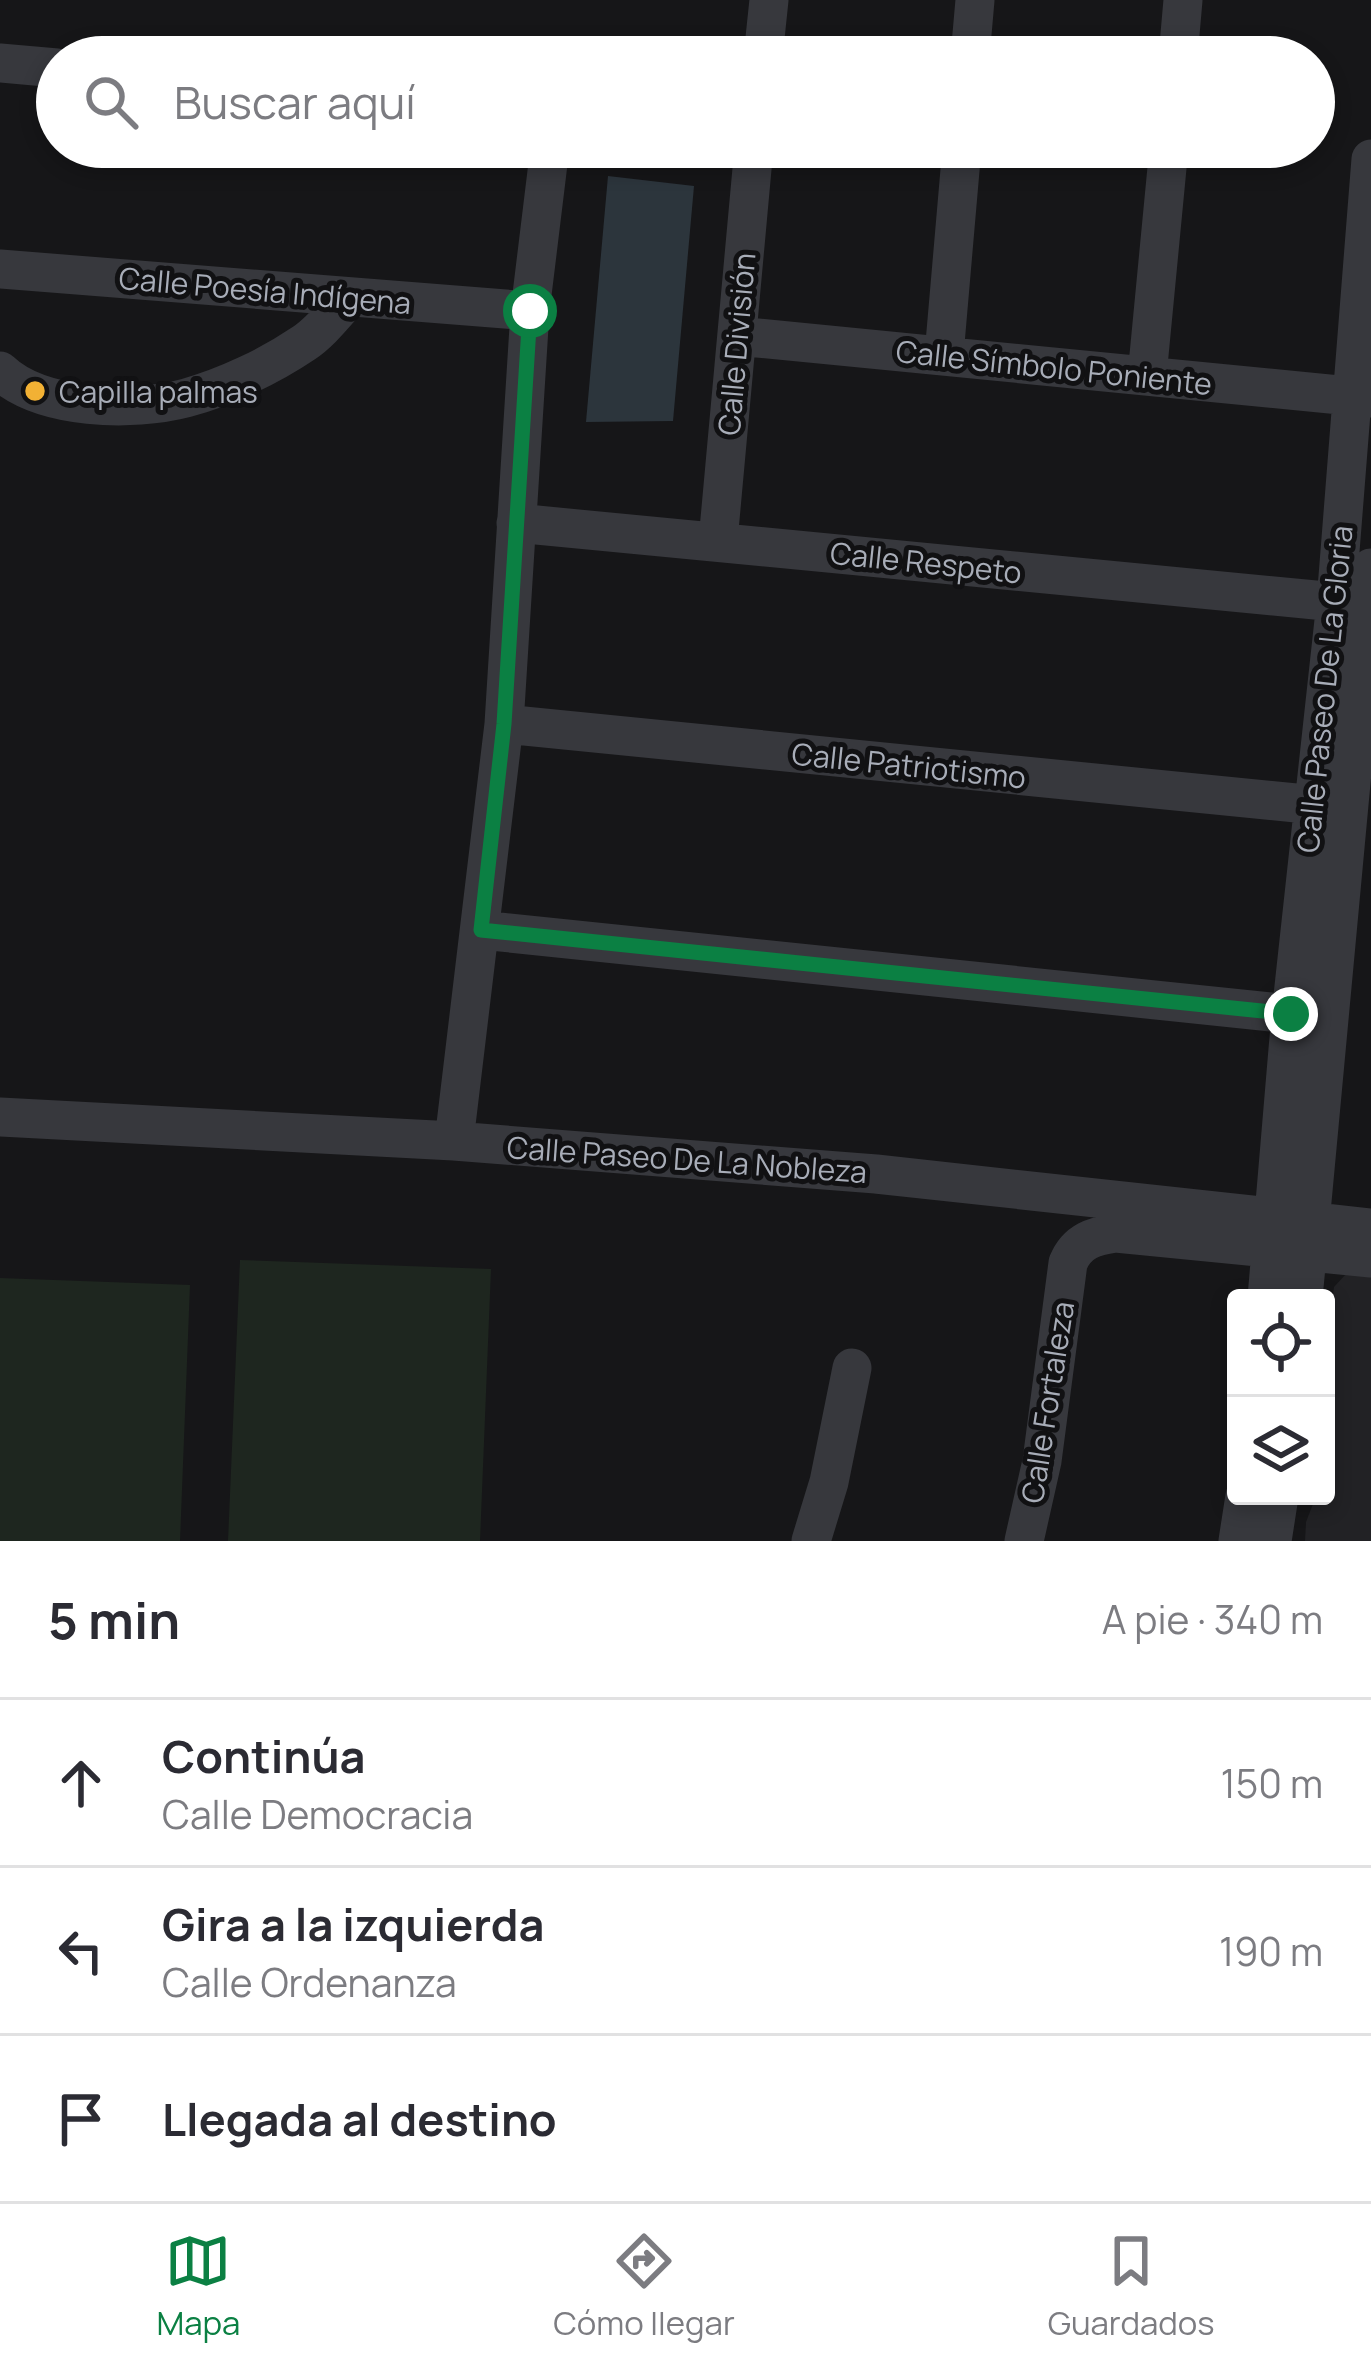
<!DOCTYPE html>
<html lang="es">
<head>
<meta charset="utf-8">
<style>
  body { margin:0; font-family:Manrope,sans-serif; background:#f7f7f7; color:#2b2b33 }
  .controls { position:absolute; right:36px; bottom:36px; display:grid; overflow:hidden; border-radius:12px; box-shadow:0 6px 18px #0003 }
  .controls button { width:108px; height:108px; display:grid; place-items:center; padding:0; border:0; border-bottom:3px solid #e1e1e2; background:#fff; color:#2b2b33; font:60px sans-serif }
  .stop { position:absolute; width:36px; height:36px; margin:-27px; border:9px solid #0b8043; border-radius:50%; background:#fff }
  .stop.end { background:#0b8043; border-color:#fff; box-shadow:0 3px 12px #0008 }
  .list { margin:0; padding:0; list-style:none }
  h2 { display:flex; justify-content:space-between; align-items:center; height:156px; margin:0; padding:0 48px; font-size:51px }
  h2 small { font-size:39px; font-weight:400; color:#7c7c81 }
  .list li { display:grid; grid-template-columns:78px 1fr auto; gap:36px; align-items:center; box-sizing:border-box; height:168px; padding:0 48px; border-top:3px solid #e1e1e2 }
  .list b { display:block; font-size:45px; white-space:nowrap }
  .list p { margin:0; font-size:39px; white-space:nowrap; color:#7c7c81 }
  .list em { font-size:39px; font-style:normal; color:#7c7c81 }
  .icon { flex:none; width:66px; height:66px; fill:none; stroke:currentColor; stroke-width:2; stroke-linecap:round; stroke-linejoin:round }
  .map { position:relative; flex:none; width:1371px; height:1541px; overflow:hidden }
  .search { position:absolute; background:#fff; box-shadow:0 6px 18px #0003; left:36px; right:36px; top:36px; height:132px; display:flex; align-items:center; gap:30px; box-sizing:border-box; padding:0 42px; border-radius:66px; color:#7c7c81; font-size:45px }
  .sheet { height:660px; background:#fff }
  nav { display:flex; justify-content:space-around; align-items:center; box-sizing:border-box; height:168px; border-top:3px solid #e1e1e2; background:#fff; font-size:33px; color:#7c7c81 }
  nav a { display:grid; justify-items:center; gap:6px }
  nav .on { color:#0b8043 }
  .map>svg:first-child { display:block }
  .built { fill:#222225 }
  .green { fill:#1e261f }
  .water { fill:#2c353c }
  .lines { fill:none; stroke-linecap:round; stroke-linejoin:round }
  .minor { stroke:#37383d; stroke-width:39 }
  .route { stroke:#0b8043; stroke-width:15 }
  .poi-dot { fill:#f2b134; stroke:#111113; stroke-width:4.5 }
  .labels { text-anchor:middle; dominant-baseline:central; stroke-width:10; stroke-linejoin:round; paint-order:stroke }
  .street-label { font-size:30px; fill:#a8adb8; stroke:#111113 }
  .poi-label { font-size:30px; fill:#a8adb8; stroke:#111113; text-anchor:start }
</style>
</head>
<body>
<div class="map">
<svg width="1371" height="1541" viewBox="0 0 1371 1541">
  <rect width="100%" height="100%" fill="#161618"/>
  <path class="built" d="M1347 1273 1371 1275V1541H1305L1306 1522 1316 1496H1326V1349L1334 1287Z"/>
  <path class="green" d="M240 1260 491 1269 480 1541H228Z
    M0 1278 190 1285 180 1541H0Z"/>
  <path class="water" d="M608 176 694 186 673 421 586 422Z"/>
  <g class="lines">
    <path class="minor" d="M763 57 769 0
      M970 57 975 0
      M1178 57 1183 0
      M0 63 57 68
      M0 269 530 311
      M737 336 1371 398
      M944 355 962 147
      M0 371C41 410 133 412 186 398 226 387 270 366 304 343 321 332 336 312 350 297
      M1147 376 1169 147
      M516 523 1336 602
      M718 541 754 147
      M504 724 1346 808
      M481 930 1291 1014
      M0 1117 454 1141 876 1174 1371 1228
      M454 1141 504 724 530 311 550 147
      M1267 1298 1291 1014 1336 602 1371 159
      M1303 1298 1371 568
      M811 1541 829 1482 852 1368
      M1024 1541 1042 1461 1068 1263C1077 1241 1094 1236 1116 1233L1371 1258
      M1238 1541 1245 1496
      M1272 1541 1279 1496"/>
  </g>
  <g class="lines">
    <path class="route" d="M530 311 504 724 481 930 1291 1014"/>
  </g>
  <circle class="poi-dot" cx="35" cy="391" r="12"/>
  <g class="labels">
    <g class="street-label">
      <text transform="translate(265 290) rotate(5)">Calle Poesía Indígena</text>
      <text transform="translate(736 344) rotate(-85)">Calle División</text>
      <text transform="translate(1054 367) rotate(6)">Calle Símbolo Poniente</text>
      <text transform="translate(926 562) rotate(6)">Calle Respeto</text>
      <text transform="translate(1324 689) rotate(-84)">Calle Paseo De La Gloria</text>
      <text transform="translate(909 765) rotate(6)">Calle Patriotismo</text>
      <text transform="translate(687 1159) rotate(4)">Calle Paseo De La Nobleza</text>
      <text transform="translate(1047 1402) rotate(-81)">Calle Fortaleza</text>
    </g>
    <g class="poi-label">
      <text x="59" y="391">Capilla palmas</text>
    </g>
  </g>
</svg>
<div class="controls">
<button><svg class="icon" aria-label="locate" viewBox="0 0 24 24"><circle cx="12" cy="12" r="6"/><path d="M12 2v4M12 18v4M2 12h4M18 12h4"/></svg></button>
<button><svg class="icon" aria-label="layers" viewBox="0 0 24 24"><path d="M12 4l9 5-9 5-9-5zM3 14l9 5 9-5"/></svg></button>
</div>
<div class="stop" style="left:530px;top:311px"></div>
<div class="stop end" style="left:1291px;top:1014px"></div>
<div class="search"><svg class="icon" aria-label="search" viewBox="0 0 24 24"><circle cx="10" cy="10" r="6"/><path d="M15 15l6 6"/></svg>Buscar aquí</div>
</div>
<section class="sheet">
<h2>5 min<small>A pie · 340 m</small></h2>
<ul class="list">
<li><svg class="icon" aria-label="ahead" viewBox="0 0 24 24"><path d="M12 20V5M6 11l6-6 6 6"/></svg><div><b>Continúa</b><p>Calle Democracia</p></div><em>150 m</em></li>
<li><svg class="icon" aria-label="left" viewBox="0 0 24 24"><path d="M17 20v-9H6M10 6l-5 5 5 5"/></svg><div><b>Gira a la izquierda</b><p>Calle Ordenanza</p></div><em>190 m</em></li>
<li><svg class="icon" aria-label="arrive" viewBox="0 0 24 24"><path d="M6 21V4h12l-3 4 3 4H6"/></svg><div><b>Llegada al destino</b></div></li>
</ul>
</section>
<nav>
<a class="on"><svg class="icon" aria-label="map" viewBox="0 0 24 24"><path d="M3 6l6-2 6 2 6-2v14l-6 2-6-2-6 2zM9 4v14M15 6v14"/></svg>Mapa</a>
<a><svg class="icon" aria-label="directions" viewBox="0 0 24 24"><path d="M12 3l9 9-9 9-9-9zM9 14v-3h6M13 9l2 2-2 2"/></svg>Cómo llegar</a>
<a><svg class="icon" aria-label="saved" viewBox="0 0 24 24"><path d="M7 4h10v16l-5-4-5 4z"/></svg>Guardados</a>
</nav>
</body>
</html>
